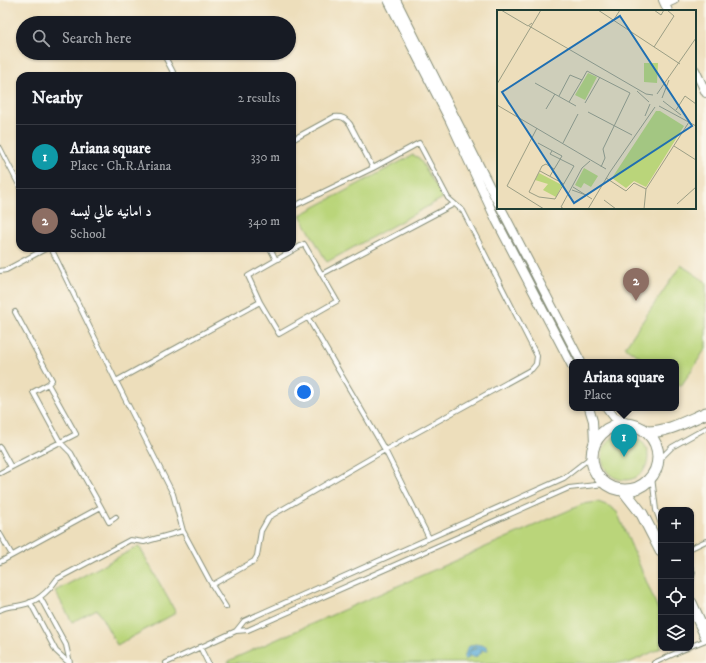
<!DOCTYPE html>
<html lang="en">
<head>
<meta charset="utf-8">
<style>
  body { margin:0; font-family:"IM FELL DW Pica",Amiri,serif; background:#242831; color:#f1f3f6 }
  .controls { position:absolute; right:12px; bottom:12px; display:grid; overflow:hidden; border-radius:8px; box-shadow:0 1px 3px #0004 }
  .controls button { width:36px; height:36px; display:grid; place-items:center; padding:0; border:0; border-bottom:1px solid #363941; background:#171b24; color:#f1f3f6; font:20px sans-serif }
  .you { position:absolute; left:304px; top:392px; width:14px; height:14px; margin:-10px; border:3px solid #fff; border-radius:50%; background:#1a73e8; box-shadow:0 0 0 6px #1a73e833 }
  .badge { display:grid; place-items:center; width:26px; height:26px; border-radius:50%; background:#1f6fb2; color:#fff; font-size:13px; font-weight:700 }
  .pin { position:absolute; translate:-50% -33px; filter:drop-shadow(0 1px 2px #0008) }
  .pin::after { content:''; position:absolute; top:21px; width:14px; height:12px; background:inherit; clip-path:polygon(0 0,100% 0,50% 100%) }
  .popup { position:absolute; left:569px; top:359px; width:110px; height:52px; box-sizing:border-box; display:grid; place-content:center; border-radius:8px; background:#171b24; filter:drop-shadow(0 1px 3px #0005); font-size:13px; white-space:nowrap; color:#9ea1a6 }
  .popup b { font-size:15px; color:#f1f3f6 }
  .popup::after { content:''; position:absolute; left:50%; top:100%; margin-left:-8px; border:8px solid transparent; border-top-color:#171b24 }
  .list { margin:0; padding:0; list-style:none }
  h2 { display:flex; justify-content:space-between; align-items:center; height:52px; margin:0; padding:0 16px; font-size:17px }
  h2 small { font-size:13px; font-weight:400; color:#9ea1a6 }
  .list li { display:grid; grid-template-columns:26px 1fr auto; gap:12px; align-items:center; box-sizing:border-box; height:64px; padding:0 16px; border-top:1px solid #363941 }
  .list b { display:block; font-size:15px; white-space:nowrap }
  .list p { margin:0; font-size:13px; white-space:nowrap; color:#9ea1a6 }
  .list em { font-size:13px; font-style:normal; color:#9ea1a6 }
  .icon { flex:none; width:22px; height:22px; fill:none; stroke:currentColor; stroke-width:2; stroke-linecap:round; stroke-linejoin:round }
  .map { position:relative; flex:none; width:706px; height:663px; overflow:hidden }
  .search { position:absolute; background:#171b24; box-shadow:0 1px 3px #0004; left:16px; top:16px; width:280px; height:44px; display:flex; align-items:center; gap:10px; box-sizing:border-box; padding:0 14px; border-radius:22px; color:#9ea1a6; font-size:15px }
  .panel { position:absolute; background:#171b24; box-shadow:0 1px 3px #0004; left:16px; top:72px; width:280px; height:180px; border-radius:12px }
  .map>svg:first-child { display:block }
  .green { fill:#bad57a; stroke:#6c8957 }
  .water { fill:#5dacd7; stroke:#3e7486 }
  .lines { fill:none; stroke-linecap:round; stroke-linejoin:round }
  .lane-casing { stroke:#868e78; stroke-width:6 }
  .street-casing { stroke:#868e78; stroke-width:10 }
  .secondary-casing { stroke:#868e78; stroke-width:13 }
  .lane { stroke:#fff; stroke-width:4 }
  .street { stroke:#fff; stroke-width:8 }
  .secondary { stroke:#fff; stroke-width:11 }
  .inset-road { fill:none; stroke:#9b9e85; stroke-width:1 }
  .view { fill:#1f6fb2; fill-opacity:0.15; stroke:#1f6fb2; stroke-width:2 }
  .inset-edge { fill:none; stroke:#1f3d34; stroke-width:2 }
</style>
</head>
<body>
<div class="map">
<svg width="706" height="663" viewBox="0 0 706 663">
  <rect width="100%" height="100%" fill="#fbf7ec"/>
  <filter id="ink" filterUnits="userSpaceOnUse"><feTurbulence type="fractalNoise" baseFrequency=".025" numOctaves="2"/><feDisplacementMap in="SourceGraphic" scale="8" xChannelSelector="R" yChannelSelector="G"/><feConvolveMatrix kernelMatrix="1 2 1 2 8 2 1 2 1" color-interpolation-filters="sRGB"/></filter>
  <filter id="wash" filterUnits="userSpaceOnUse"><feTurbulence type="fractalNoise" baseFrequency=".012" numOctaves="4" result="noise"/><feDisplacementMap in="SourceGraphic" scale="16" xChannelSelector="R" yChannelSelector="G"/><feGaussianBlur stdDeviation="0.9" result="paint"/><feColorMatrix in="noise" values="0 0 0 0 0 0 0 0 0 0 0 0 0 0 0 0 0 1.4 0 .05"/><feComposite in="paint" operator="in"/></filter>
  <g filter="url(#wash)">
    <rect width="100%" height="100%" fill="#eddebb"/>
    <path class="green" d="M413 155 419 158 443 198 327 262 300 215Z
      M681 265 706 282V348L681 386 676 382V362H647L625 347Z
      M602 457a23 23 0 1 1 46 0a23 23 0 1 1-46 0Z
      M598 502 609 506 617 512 661 616V648L629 663H228V661L583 504Z
      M139 546 176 613 117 645 97 609 72 622 55 591Z"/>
    <path class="water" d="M475 644 486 646 488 650 485 651C479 647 471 645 468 654L471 650 479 648 482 650 481 653 477 656 472 657 468 654 469 657 465 660 464 657 468 647Z"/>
  </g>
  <g filter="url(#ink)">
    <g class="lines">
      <g class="lane-casing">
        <path id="lane" d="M163 53 175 76
          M0 148 20 187
          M292 207 373 168
          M304 244 337 301 279 334 260 302 248 276Z
          M51 248 116 381 173 494 183 531 212 585 226 607
          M270 248 276 260
          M0 271 6 270 47 248
          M322 274 454 204
          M308 318 385 450 429 538
          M116 381 260 302
          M0 447 11 467
          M658 461 672 447 706 428
          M0 473 76 434 48 384 52 380 15 312
          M652 477 656 510 661 524
          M101 507 109 522 116 517
          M0 534 12 555
          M691 548 706 541
          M0 562 101 507 71 453 60 442 33 392 48 384
          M691 568 693 572 691 582
          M212 585 254 561 257 556 261 531 269 517 385 450 532 369 536 364 537 356 463 211 448 198 419 143 373 168 350 124C345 118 342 116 334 117L292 140
          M40 597 66 645 70 663
          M30 602 56 651 69 663
          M0 610C7 606 14 607 22 605 37 602 48 592 57 579L130 540 144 542 183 531
          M236 631 244 621 564 478 591 457
          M691 646 706 640
          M200 647 208 663
          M166 663 236 631 248 630 569 488 605 484
          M654 663 687 648"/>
      </g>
      <g class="street-casing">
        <path id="street" d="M388 0 450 121 497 222 572 366
          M396 0 498 203
          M663 0 668 11
          M665 4 674 0
          M695 70 706 93
          M501 208 581 362
          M589 408 593 421 594 444
          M607 408 614 417 629 424"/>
      </g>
      <g class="secondary-casing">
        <path id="secondary" d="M592 457a33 33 0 1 1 66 0a33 33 0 1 1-66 0Z
          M647 432C668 432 687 421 706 413
          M624 491 642 514 661 551
          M691 603 706 636"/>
      </g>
      <use href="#lane" class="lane"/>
      <use href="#street" class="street"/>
      <use href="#secondary" class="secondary"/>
    </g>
  </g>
  <g transform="translate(497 10)">
    <rect width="199" height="199" fill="#eddebb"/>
    <path d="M147 53H161L160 73 147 72ZM91 63 100 67 88 90 78 85ZM159 101H163L187 116 149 177 137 171 129 178 115 168ZM87 158 101 166 94 177 87 173 84 178 78 175ZM42 163 65 175 59 187 46 180 51 174 38 170Z" fill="#bad57a"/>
    <path class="inset-road" d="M4 0 31 16 35 13M101 0 183 54M157 0 164 5 167 0M116 11 123 0M32 16 149 84 156 85M157 37 177 6 170 0M38 73 79 96M0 74 44 0M140 81 152 92M160 84 199 28M62 86 73 65 85 70 90 61 133 83 106 139 108 148 104 157M165 88 172 70M166 91 184 105M72 92 85 70M88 93 103 67M0 95 109 159M162 96 199 116M49 99 58 84M179 100 188 86 199 94M91 102 135 125M148 106 153 94M40 118 10 176 47 199M41 133 65 146 53 166M66 133 81 104M177 136 199 150M55 141 53 144 77 156 58 189 42 187 32 182 45 156 49 154 57 159M43 161 67 174M109 168 129 181 137 173 149 179M76 177 95 189M75 180 89 185M107 190 119 199M180 194 199 177M67 199 64 197 77 173 85 158 93 151M91 199 113 162 158 97M147 199 149 179 192 112"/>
    <path class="view" d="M123 6 195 116 77 193 5 82Z"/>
    <rect width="199" height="199" class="inset-edge"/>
  </g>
</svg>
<div class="controls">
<button>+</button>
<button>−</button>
<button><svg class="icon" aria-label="locate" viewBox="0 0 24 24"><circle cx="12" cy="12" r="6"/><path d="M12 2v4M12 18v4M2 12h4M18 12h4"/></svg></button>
<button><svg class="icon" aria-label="layers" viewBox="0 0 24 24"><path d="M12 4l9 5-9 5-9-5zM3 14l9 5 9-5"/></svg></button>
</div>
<div class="you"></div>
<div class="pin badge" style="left:624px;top:457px;background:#0f9aa8">1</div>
<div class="popup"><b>Ariana square</b>Place</div>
<div class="pin badge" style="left:636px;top:301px;background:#8d6e63">2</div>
<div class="search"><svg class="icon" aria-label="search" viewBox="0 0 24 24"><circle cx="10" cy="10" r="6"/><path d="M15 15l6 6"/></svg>Search here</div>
<section class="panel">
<h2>Nearby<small>2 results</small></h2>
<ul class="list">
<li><span class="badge" style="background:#0f9aa8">1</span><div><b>Ariana square</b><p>Place · Ch.R.Ariana</p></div><em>330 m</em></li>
<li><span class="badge" style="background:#8d6e63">2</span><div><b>د امانیه عالي لیسه</b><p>School</p></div><em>340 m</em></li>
</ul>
</section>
</div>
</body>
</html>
